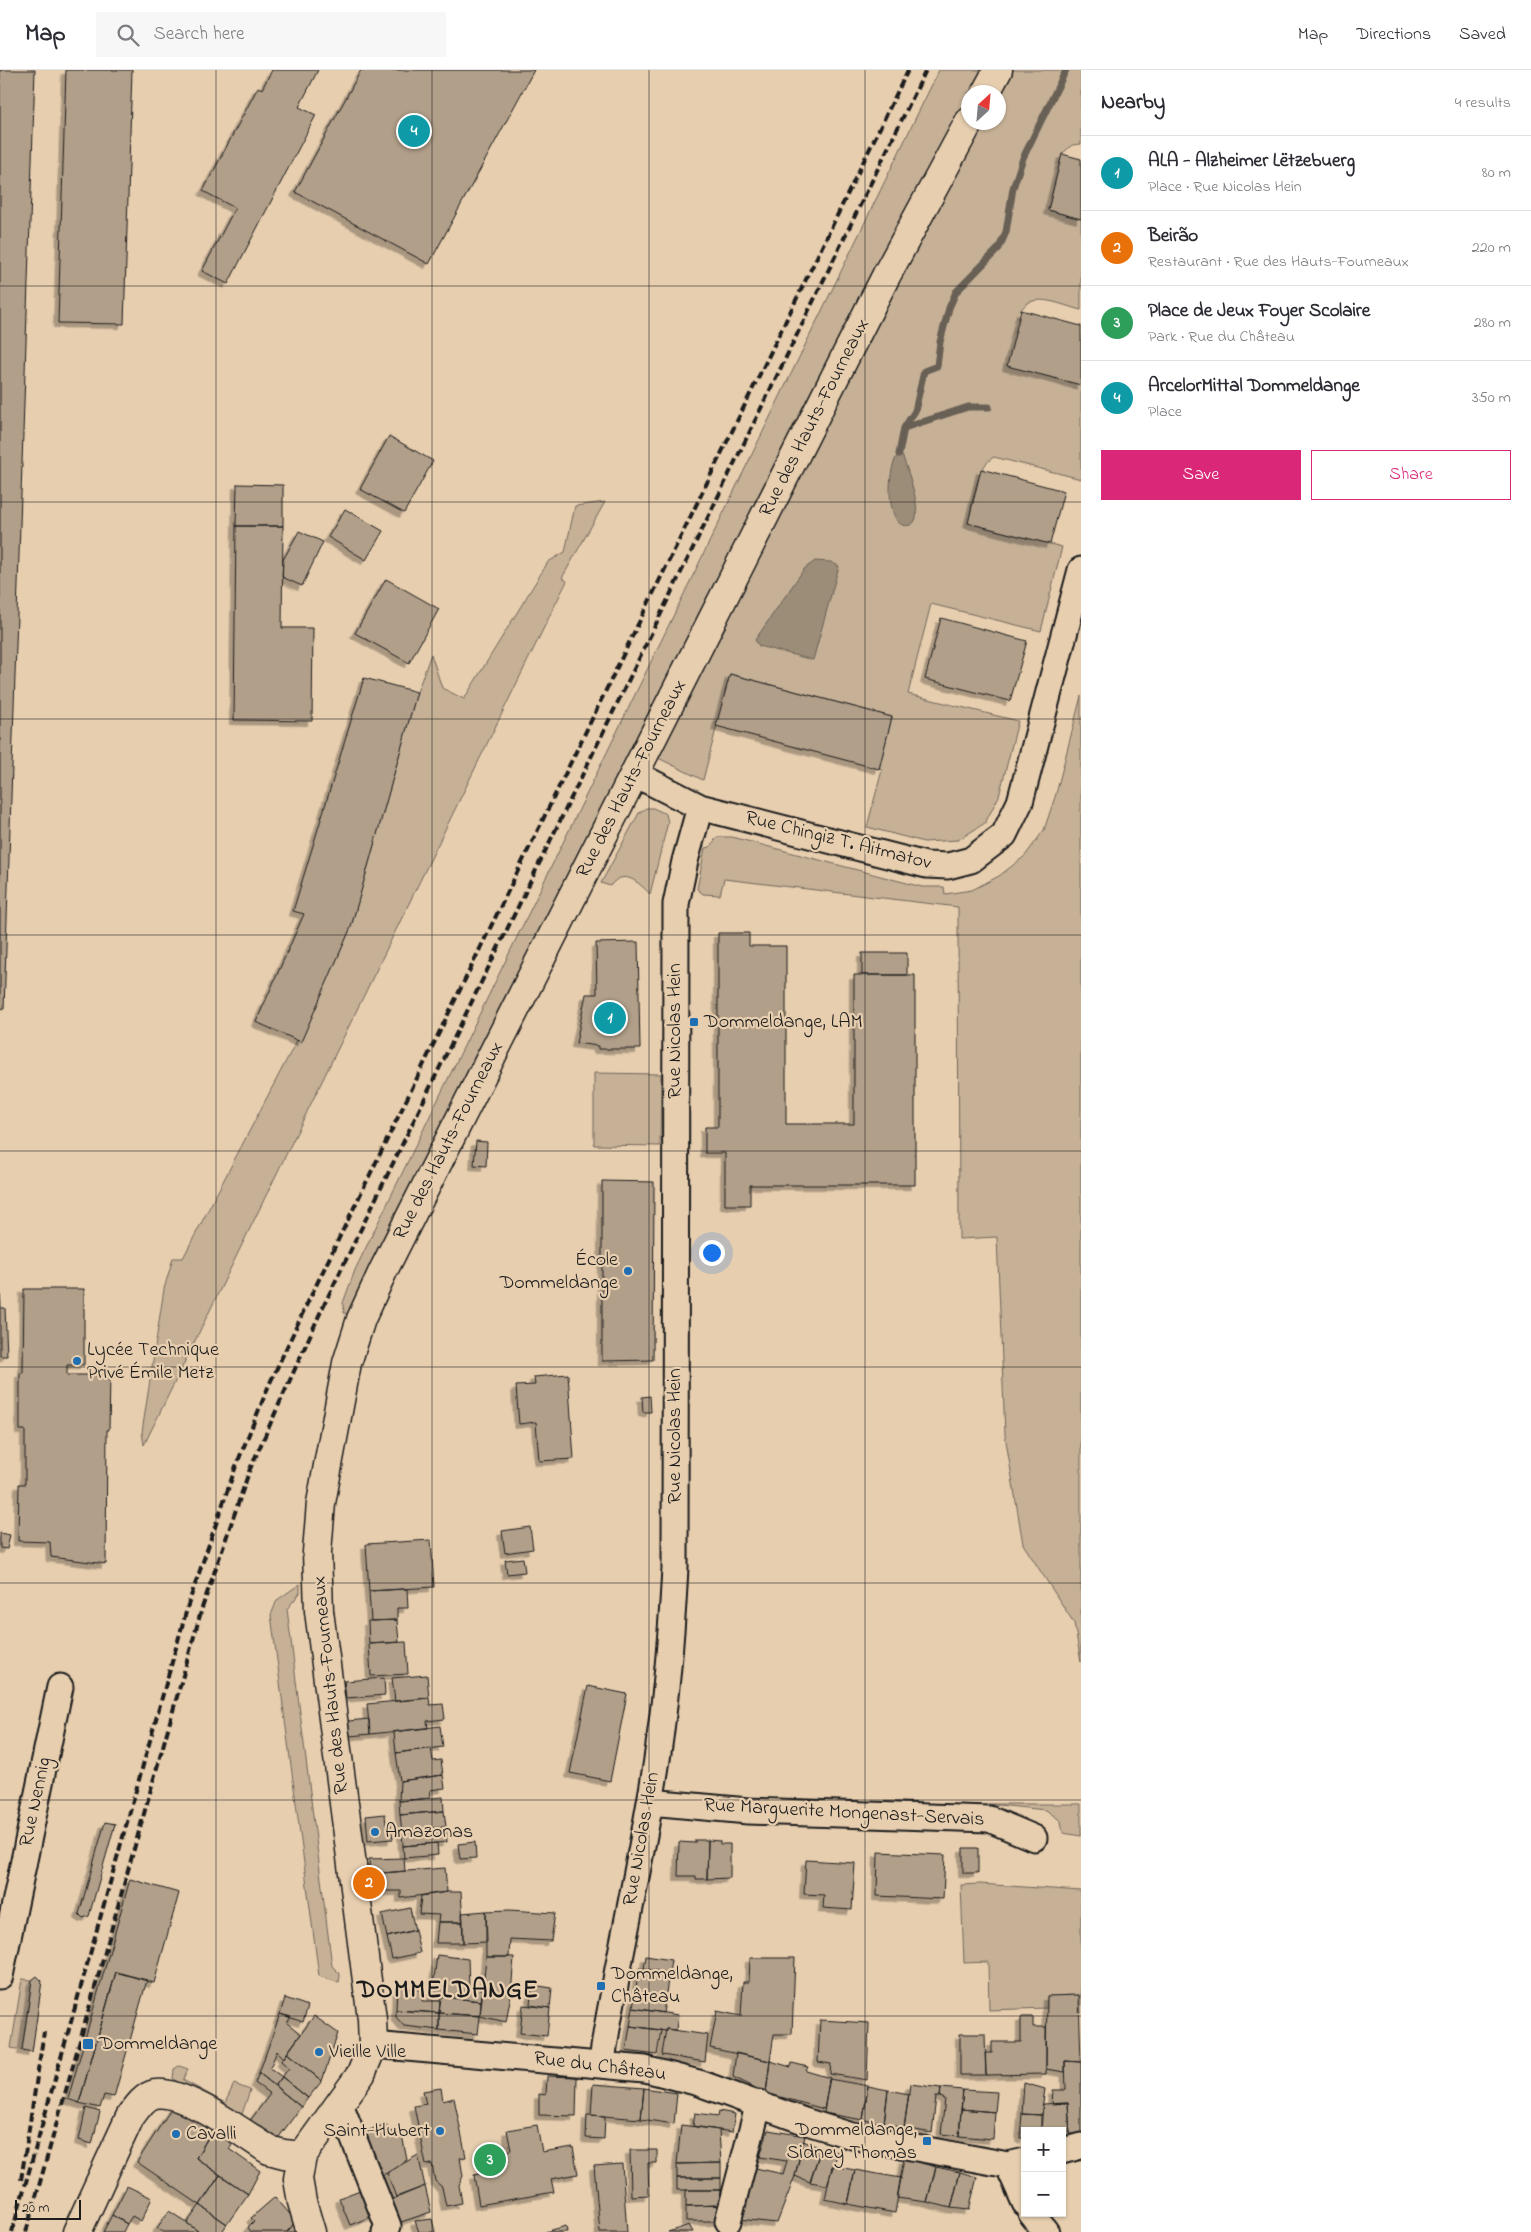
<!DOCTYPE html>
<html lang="en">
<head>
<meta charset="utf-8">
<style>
  body { margin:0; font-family:"Indie Flower",sans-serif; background:#f7f7f7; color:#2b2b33 }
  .controls { position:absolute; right:15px; bottom:15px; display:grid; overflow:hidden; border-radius:0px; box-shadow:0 1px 4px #0004 }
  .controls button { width:45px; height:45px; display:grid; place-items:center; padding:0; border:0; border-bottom:1px solid #e1e1e2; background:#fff; color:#2b2b33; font:25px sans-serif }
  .compass { position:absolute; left:961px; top:15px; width:45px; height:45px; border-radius:50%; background:#fff; box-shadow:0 1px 4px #0004; rotate:26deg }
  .scale { position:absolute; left:15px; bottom:12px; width:66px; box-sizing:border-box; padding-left:5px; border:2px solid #1c1c1c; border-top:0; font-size:14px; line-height:18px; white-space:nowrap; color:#1c1c1c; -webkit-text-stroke:4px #e7ceaf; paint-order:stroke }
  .you { position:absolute; left:711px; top:1182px; width:18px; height:18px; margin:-12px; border:4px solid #fff; border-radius:50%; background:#1a73e8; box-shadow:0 0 0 8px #1a73e833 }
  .badge { display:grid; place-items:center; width:32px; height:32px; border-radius:50%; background:#db2777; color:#fff; font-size:16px; font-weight:700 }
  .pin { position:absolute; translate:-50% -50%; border:2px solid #fff; box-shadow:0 1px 5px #0006 }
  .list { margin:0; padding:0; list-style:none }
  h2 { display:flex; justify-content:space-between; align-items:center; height:65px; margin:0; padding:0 20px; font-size:21px }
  h2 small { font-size:16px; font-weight:400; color:#7c7c81 }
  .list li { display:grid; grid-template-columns:32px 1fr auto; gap:15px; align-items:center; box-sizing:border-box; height:75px; padding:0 20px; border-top:1px solid #e1e1e2 }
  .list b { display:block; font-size:19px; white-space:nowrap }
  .list p { margin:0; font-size:16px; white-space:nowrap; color:#7c7c81 }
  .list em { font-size:16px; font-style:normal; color:#7c7c81 }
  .actions { display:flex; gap:10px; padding:15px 20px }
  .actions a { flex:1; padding:11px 0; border:1px solid #db2777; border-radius:0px; text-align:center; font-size:18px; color:#db2777 }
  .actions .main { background:#db2777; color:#fff }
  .icon { flex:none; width:28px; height:28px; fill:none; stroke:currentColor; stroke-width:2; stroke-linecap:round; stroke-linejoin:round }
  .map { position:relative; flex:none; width:1081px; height:2162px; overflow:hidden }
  header { display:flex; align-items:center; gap:30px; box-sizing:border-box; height:70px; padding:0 25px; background:#fff; border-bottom:1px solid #e1e1e2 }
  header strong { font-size:24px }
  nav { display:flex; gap:28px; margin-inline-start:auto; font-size:18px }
  .search { width:350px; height:45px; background:#f7f7f7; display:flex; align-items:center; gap:12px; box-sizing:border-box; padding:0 18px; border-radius:0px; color:#7c7c81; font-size:19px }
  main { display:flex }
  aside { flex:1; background:#fff }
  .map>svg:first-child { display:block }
  .green { fill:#c6b197; stroke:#71665a; fill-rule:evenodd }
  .water { fill:#9c8d79; stroke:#696054 }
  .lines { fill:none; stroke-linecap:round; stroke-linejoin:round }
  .stream { stroke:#696054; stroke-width:7 }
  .building { fill:#b19f89; stroke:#1c1c1c; filter:url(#shadow) }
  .minor-casing { stroke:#1c1c1c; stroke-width:29 }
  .tertiary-casing { stroke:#1c1c1c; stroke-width:31 }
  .minor { stroke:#e7ceaf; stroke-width:25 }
  .tertiary { stroke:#e7ceaf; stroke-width:28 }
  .rail { stroke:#1c1c1c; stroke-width:4; stroke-dasharray:8 4; stroke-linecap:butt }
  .grid { fill:none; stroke:#1c1c1c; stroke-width:1; stroke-opacity:0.55 }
  .poi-dot { fill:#1f6fb2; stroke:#e7ceaf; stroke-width:2 }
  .labels { text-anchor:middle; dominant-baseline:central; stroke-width:4.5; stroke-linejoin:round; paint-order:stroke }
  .street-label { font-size:20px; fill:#1c1c1c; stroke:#e7ceaf }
  .poi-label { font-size:20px; fill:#1c1c1c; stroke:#e7ceaf; text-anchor:start }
  .district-label { font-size:25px; font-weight:bold; letter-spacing:1px; fill:#1c1c1c; stroke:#e7ceaf }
</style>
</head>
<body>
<header>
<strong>Map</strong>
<div class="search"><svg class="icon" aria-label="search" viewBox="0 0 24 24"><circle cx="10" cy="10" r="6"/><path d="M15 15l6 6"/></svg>Search here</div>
<nav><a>Map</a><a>Directions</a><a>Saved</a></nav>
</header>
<main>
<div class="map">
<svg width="1081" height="2162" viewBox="0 0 1081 2162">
  <defs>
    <filter id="shadow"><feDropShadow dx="-4.5" dy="4.5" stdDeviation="0" flood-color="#0004"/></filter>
  </defs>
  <rect width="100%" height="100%" fill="#e7ceaf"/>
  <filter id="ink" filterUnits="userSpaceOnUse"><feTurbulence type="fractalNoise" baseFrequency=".02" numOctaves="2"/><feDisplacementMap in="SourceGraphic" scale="10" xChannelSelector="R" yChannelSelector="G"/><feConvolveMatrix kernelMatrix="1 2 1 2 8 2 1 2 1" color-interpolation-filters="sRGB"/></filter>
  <g filter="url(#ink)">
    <path class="green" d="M939 0H1081V74L1072 75 1062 84 1048 140 1081 149V240C1063 236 1033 220 1021 240L1081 315V409L994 387C976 396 973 433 968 453L1062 477 1041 561 931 534 908 624 1018 651 999 726 985 753 958 770 924 772 867 757 882 700 879 699 892 647 730 604 703 710 646 682 361 1249 344 1243 343 1233 355 1200ZM968 22H998V52H968Z
      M605 432 562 508 567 511 553 539 144 1375 142 1362 164 1219 173 1188H183L297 970 301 971 351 857 417 622 431 584 442 618 464 629 548 492 565 482 575 436Z
      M1081 626V1592L1074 1553 1023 1474 1005 1365 997 1167 959 1169 958 837 724 809 720 825 703 824 697 819 705 778 710 777 717 767H732L922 817H944L945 824 972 820 999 806 1025 786 1044 760 1056 724Z
      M646 738H653L666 744 668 752 650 824C638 812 624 798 610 816L601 813 639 743Z
      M594 1003 661 1004 660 1076 594 1075Z
      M300 1514V1523L287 1539 332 1896 340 1904 339 1913 319 1906 271 1545 277 1530Z
      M988 1734H1081V1766L1063 1763 1061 1751 1046 1740Z
      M980 1814 1081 1821V1943L1079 1925 1047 1926V1938L989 1940 988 1892 964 1893 961 1815Z
      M22 1909 32 1910 22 1980 11 1978Z
      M179 1996 188 1999 183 2010 225 2033 234 2014 250 2020 240 2050 173 2009 174 1999Z
      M498 2077 502 2099 481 2103 477 2081Z"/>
    <path class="water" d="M899 384 903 387C907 400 927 450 910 455 885 463 886 395 899 384Z
      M815 491 831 492 839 496 813 590 759 576 755 570 804 499Z"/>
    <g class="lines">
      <path class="stream" d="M904 358 968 337H989
        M899 384 904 358 915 341 924 301 937 296 940 272 949 238 956 222 999 178 1006 162 1013 118 1023 88 1066 0"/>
    </g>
    <path class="building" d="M0 0H35L4 939 0 938Z
      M66 0H132L124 254 58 253Z
      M272 0H318L299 37 316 45 228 214 202 201 235 138 203 121 258 17 262 19Z
      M361 0H534L429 194 295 122Z
      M1062 84 1081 89V149L1048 140Z
      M1021 240 1081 256V315L1007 296Z
      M389 366 433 391 404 443 360 419Z
      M981 399 1064 421 1050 474 968 453Z
      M237 414 283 415V456H236Z
      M345 439 383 461 366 490 328 467Z
      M236 456H283L282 558H313L312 651 234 650Z
      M299 461 323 472 302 516 282 507 283 490Z
      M386 509 439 539 409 593 355 563Z
      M941 548 1027 571 1010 631 925 609Z
      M730 604 892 647 879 699 716 656Z
      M364 608 417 622 351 857 301 972 256 952 304 844 293 841Z
      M718 863H749V876H786V1054H854V905H915V1115H750V1135H725V1083H705V1057H718Z
      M638 872 640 979H598V976L576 973 586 924H597L596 873Z
      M862 883H907V905H862Z
      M476 1071 487 1072 486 1096 474 1095Z
      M602 1111 654 1112 653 1290 602 1291Z
      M0 1217 1 1238H5L7 1286H0Z
      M24 1219H84V1295H67V1305H110L109 1360H107L106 1494 51 1487 50 1472 18 1471 19 1414H25V1360H20V1303H23Z
      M568 1304 574 1389 539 1391 536 1352 519 1354 516 1316 535 1315 534 1307Z
      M650 1326 651 1342H643L642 1327Z
      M530 1457 533 1479 505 1483 502 1461Z
      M0 1463 10 1465 7 1479 0 1478Z
      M431 1470 434 1517 369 1521 366 1474Z
      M523 1488 525 1502 507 1504 505 1490Z
      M407 1519 408 1538H397V1550L371 1551 369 1521Z
      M397 1550 399 1572 369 1574 368 1551Z
      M406 1572 408 1604 371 1606 369 1574Z
      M427 1605 429 1628 395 1631 392 1608Z
      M384 1608 385 1625 346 1628 344 1611Z
      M588 1616 627 1624 610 1711 570 1703Z
      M429 1628 430 1635 443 1634 445 1649 427 1651 428 1658 370 1664 367 1634Z
      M369 1649 370 1664 350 1666 348 1651Z
      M440 1656 443 1677 396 1683 394 1662Z
      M431 1678 433 1691 441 1690 443 1705 400 1711 396 1683Z
      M443 1705 445 1718 430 1720 431 1728 399 1731 400 1711Z
      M443 1727 444 1741 400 1745 399 1731Z
      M444 1741 446 1757 402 1761 400 1745Z
      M385 1744 386 1755H391L393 1769 368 1771 366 1746Z
      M105 1752 115 1754 89 1846 83 1848 79 1844Z
      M446 1757 447 1772 403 1776 402 1761Z
      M695 1770H708L707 1809H696V1806H678L679 1772 695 1773Z
      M708 1770 720 1771V1774H730V1808L707 1809Z
      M475 1772 476 1788 460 1789 458 1774Z
      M437 1773 438 1785 404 1788 403 1776Z
      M963 1778H978V1803H963Z
      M878 1782 945 1785 943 1829 877 1826Z
      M404 1788 405 1801 370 1804 369 1789Z
      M806 1790 855 1793 852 1840 823 1838 824 1825 804 1824Z
      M445 1798 447 1822 401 1828V1821H369L370 1804Z
      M130 1809 179 1823 154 1913 116 1902 79 2033 68 2029Z
      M447 1822H461L463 1852H438L439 1845 419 1844 421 1826Z
      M410 1838 415 1860 387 1867 382 1844Z
      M509 1840 555 1843 551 1871 510 1869 509 1887H486V1841Z
      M486 1841 487 1872 463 1873 462 1843Z
      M438 1852H463V1873H436Z
      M415 1860 420 1883 392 1889 387 1867Z
      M437 1885 468 1889 469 1917 483 1919 481 1931 432 1926Z
      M646 1886 671 1890 669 1903 644 1899Z
      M486 1887H514L511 1924 483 1919Z
      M750 1888H795L792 1964H774L770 1991 710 1978 717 1941 741 1946 743 1912H749Z
      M639 1898 669 1903 663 1943 633 1938Z
      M116 1902 147 1910 114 2027 104 2025 100 2038 79 2033Z
      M37 1906 42 1911 32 1982 22 1980 32 1910Z
      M532 1915 552 1918 550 1938 530 1935Z
      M397 1917 423 1920 422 1931H440L439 1943 396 1940Z
      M483 1919 511 1924 506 1952 480 1946Z
      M1079 1925 1081 1992 1065 1991V2002L1046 1999 1047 1926Z
      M441 1927 481 1931 480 1946 439 1943Z
      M285 1928 308 1936 303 1952 280 1944Z
      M523 1935 550 1938 547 1966 520 1963Z
      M633 1938 678 1945 676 1960 666 1959V1961L630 1956Z
      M396 1940 439 1943V1960L404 1956 396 1947Z
      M439 1943 480 1946 478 1964 439 1960Z
      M280 1944 291 1947 287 1953 301 1964 284 1988 277 1981 270 1998 282 2007 275 2016 259 2003Z
      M314 1946 338 1963 322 2011 287 1983Z
      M1021 1947H1033V1957H1046V2004L986 2005 985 1983H992V1972H1021Z
      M820 1950 869 1953 867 2010 830 2004 831 1994 818 1992Z
      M630 1956 661 1960 657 1985 626 1981Z
      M666 1959 708 1965 705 1992 662 1985Z
      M960 1964H985L986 2005H960Z
      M287 1983 322 2011 308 2028 282 2007 289 1998 281 1991Z
      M736 1983 770 1991 766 2023 733 2007Z
      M770 1991 791 1997 792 1993 808 1997 806 2001 830 2008 824 2039 766 2023Z
      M1065 1991 1081 1992V2064L1070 2065 1068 2033 1052 2034 1053 2020H1066Z
      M259 2003 301 2037 276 2071 249 2052 270 2024 255 2013Z
      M547 2006 577 2007 576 2046 539 2045V2024L546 2025Z
      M282 2007 308 2028 301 2037 275 2016Z
      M829 2009 868 2016 863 2050 824 2043Z
      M1024 2013 1045 2019 1041 2045 1022 2044Z
      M593 2014 644 2018 641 2049 591 2045Z
      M910 2014 941 2018 940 2027H936L932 2063 904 2058Z
      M868 2016 888 2020 884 2053 863 2050Z
      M441 2018 443 2031 454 2028 466 2087 460 2088 463 2106 459 2115 462 2133 446 2136 442 2117 435 2111 432 2094 426 2095 414 2036 426 2034 423 2021Z
      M644 2018 677 2023 674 2054 641 2049Z
      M941 2018 963 2020 959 2066 941 2064 945 2029 940 2027Z
      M888 2020 909 2024 904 2058 884 2053Z
      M963 2020 997 2022 995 2042 961 2039Z
      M1068 2033 1070 2065H1062V2061H1041L1043 2034Z
      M173 2036 213 2059 196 2088 220 2105 200 2135 137 2092Z
      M86 2038 100 2042 92 2074 79 2070Z
      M961 2039 995 2042 993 2069 959 2066Z
      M719 2041 735 2044 732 2062 693 2056 695 2043 718 2046Z
      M1022 2044 1041 2045V2061H1025V2068H1020Z
      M587 2045 605 2046 604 2069 586 2068Z
      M386 2054 390 2062 401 2060 407 2090 387 2103 377 2107 359 2064Z
      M537 2055 542 2082 573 2077 578 2104 551 2109 554 2122 479 2135 474 2105 504 2099 500 2082 511 2080 507 2060Z
      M681 2055 719 2060 721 2093 677 2094Z
      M213 2059 234 2071 229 2079 260 2101 248 2124 196 2088Z
      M768 2060 805 2066 795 2106 777 2153 738 2149 751 2097 783 2104 787 2091 760 2087Z
      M803 2071 821 2078 810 2112 795 2106Z
      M821 2078 838 2082 827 2115 810 2112Z
      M630 2080H657V2093H648L649 2125 631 2126Z
      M418 2085 425 2116 396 2127 387 2103Z
      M904 2088 936 2097 927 2132 897 2128Z
      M721 2093V2108H677V2094Z
      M622 2094 627 2162H600L594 2096Z
      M832 2096 855 2100 848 2134 825 2129Z
      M936 2097 960 2102 951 2138 927 2132Z
      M855 2100 901 2108 895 2143 848 2134Z
      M960 2102 977 2107 969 2140 951 2138Z
      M220 2105 248 2124 227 2154 200 2135Z
      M677 2108H721V2120H677Z
      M127 2116 152 2128 141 2151 132 2146 127 2154 112 2145Z
      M425 2116 431 2142 395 2154 386 2132Z
      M368 2117 378 2144 350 2155 339 2128Z
      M686 2120H721V2135L686 2136Z
      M275 2127 296 2151 287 2162H251L248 2157 254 2151 251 2148Z
      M200 2135 227 2154 222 2162H199L187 2153Z
      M721 2135 722 2151H686V2136Z
      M169 2141 187 2153 199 2162H164L157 2158Z
      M112 2145 127 2154 123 2162H103Z
      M432 2149 435 2162H419L415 2151Z
      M296 2151 304 2162H287Z
      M689 2155 693 2162H668Z
      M566 2156 567 2162H545Z"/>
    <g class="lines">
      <g class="minor-casing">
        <path id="minor" d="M635 704 700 737 926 795 948 796 971 790 1004 765 1020 732 1081 500
          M650 1732 748 1741 989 1749 1034 1768
          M0 1906 60 1617
          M373 1975 645 1999 699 2013 804 2051 852 2066 1008 2095 1025 2091
          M602 1994C605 1962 612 1935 617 1904 628 1847 640 1790 650 1732 664 1655 671 1577 675 1498L676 834 685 791 700 737
          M340 2034 388 2156 385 2162
          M1062 2081 1081 2076
          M1008 2095 1025 2133
          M1031 2143 1046 2162
          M728 2151 759 2033"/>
      </g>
      <g class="tertiary-casing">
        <path id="tertiary" d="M986 22 998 0
          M77 2162 130 2047C136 2039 144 2026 155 2024 183 2019 244 2064 269 2080L284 2084 302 2086
          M311 2162 302 2132 298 2109 302 2086 361 2004 373 1975 372 1949 319 1541 317 1482 321 1433 347 1293 361 1249 383 1201 886 206 969 52"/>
      </g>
      <use href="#minor" class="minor"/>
      <use href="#tertiary" class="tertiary"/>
      <path class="rail" d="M21 2110 44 1962
        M12 2162 188 1535 236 1396 269 1315 306 1236 908 0
        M26 2162 202 1538 250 1399 321 1241 926 0"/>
    </g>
  </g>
  <path class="grid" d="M216 0V2162M432 0V2162M649 0V2162M865 0V2162M0 216H1081M0 432H1081M0 649H1081M0 865H1081M0 1081H1081M0 1297H1081M0 1513H1081M0 1730H1081M0 1946H1081"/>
  <g class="poi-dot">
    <rect x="689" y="947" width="10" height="10" rx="2.5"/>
    <circle cx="628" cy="1201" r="5"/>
    <circle cx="77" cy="1291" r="5"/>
    <circle cx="375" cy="1762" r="5"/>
    <rect x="596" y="1911" width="10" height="10" rx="2.5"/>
    <rect x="82" y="1968" width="12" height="12" rx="2.5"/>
    <circle cx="319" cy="1982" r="5"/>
    <circle cx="440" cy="2061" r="5"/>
    <circle cx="176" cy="2064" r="5"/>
    <rect x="922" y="2066" width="10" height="10" rx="2.5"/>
  </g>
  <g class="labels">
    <g class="street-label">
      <text transform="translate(815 348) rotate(-63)">Rue des Hauts-Fourneaux</text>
      <text transform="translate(632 709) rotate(-63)">Rue des Hauts-Fourneaux</text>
      <text transform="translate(838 771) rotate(14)">Rue Chingiz T. Aitmatov</text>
      <text transform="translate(675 961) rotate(-90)">Rue Nicolas Hein</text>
      <text transform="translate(449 1071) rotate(-63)">Rue des Hauts-Fourneaux</text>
      <text transform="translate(675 1366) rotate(-90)">Rue Nicolas Hein</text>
      <text transform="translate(331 1615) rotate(-96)">Rue des Hauts-Fourneaux</text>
      <text transform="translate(36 1732) rotate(-78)">Rue Nennig</text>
      <text transform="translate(844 1743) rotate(3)">Rue Marguerite Mongenast-Servais</text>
      <text transform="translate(642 1769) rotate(-80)">Rue Nicolas Hein</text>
      <text transform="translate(600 1997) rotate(7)">Rue du Château</text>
    </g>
    <g class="poi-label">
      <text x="704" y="952">Dommeldange, LAM</text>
      <text x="618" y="1190" text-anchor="end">École<tspan x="618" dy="23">Dommeldange</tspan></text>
      <text x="87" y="1280">Lycée Technique<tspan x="87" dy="23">Privé Émile Metz</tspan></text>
      <text x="385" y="1762">Amazonas</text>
      <text x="611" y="1904">Dommeldange,<tspan x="611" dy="23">Château</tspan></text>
      <text x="99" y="1974">Dommeldange</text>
      <text x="329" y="1982">Vieille Ville</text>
      <text x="917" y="2060" text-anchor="end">Dommeldange,<tspan x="917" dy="23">Sidney Thomas</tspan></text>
      <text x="430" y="2061" text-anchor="end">Saint-Hubert</text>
      <text x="186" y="2064">Cavalli</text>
    </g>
    <g class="district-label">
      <text x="448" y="1921">DOMMELDANGE</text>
    </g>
  </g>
</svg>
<div class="controls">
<button>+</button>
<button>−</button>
</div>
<svg class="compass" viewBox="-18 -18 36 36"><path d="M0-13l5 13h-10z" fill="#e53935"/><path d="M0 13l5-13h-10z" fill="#7c7c81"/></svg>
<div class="scale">20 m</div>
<div class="you"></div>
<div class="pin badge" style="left:610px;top:948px;background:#0f9aa8">1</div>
<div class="pin badge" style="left:369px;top:1813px;background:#e8710a">2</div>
<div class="pin badge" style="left:490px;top:2090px;background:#2e9e5b">3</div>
<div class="pin badge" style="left:414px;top:61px;background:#0f9aa8">4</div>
</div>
<aside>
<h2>Nearby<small>4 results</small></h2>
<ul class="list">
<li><span class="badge" style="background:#0f9aa8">1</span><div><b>ALA - Alzheimer Lëtzebuerg</b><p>Place · Rue Nicolas Hein</p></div><em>80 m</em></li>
<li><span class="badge" style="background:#e8710a">2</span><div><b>Beirão</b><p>Restaurant · Rue des Hauts-Fourneaux</p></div><em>220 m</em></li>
<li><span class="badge" style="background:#2e9e5b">3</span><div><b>Place de Jeux Foyer Scolaire</b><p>Park · Rue du Château</p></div><em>280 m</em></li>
<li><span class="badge" style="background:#0f9aa8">4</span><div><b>ArcelorMittal Dommeldange</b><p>Place</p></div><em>350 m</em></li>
</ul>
<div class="actions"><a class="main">Save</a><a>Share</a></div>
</aside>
</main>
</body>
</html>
